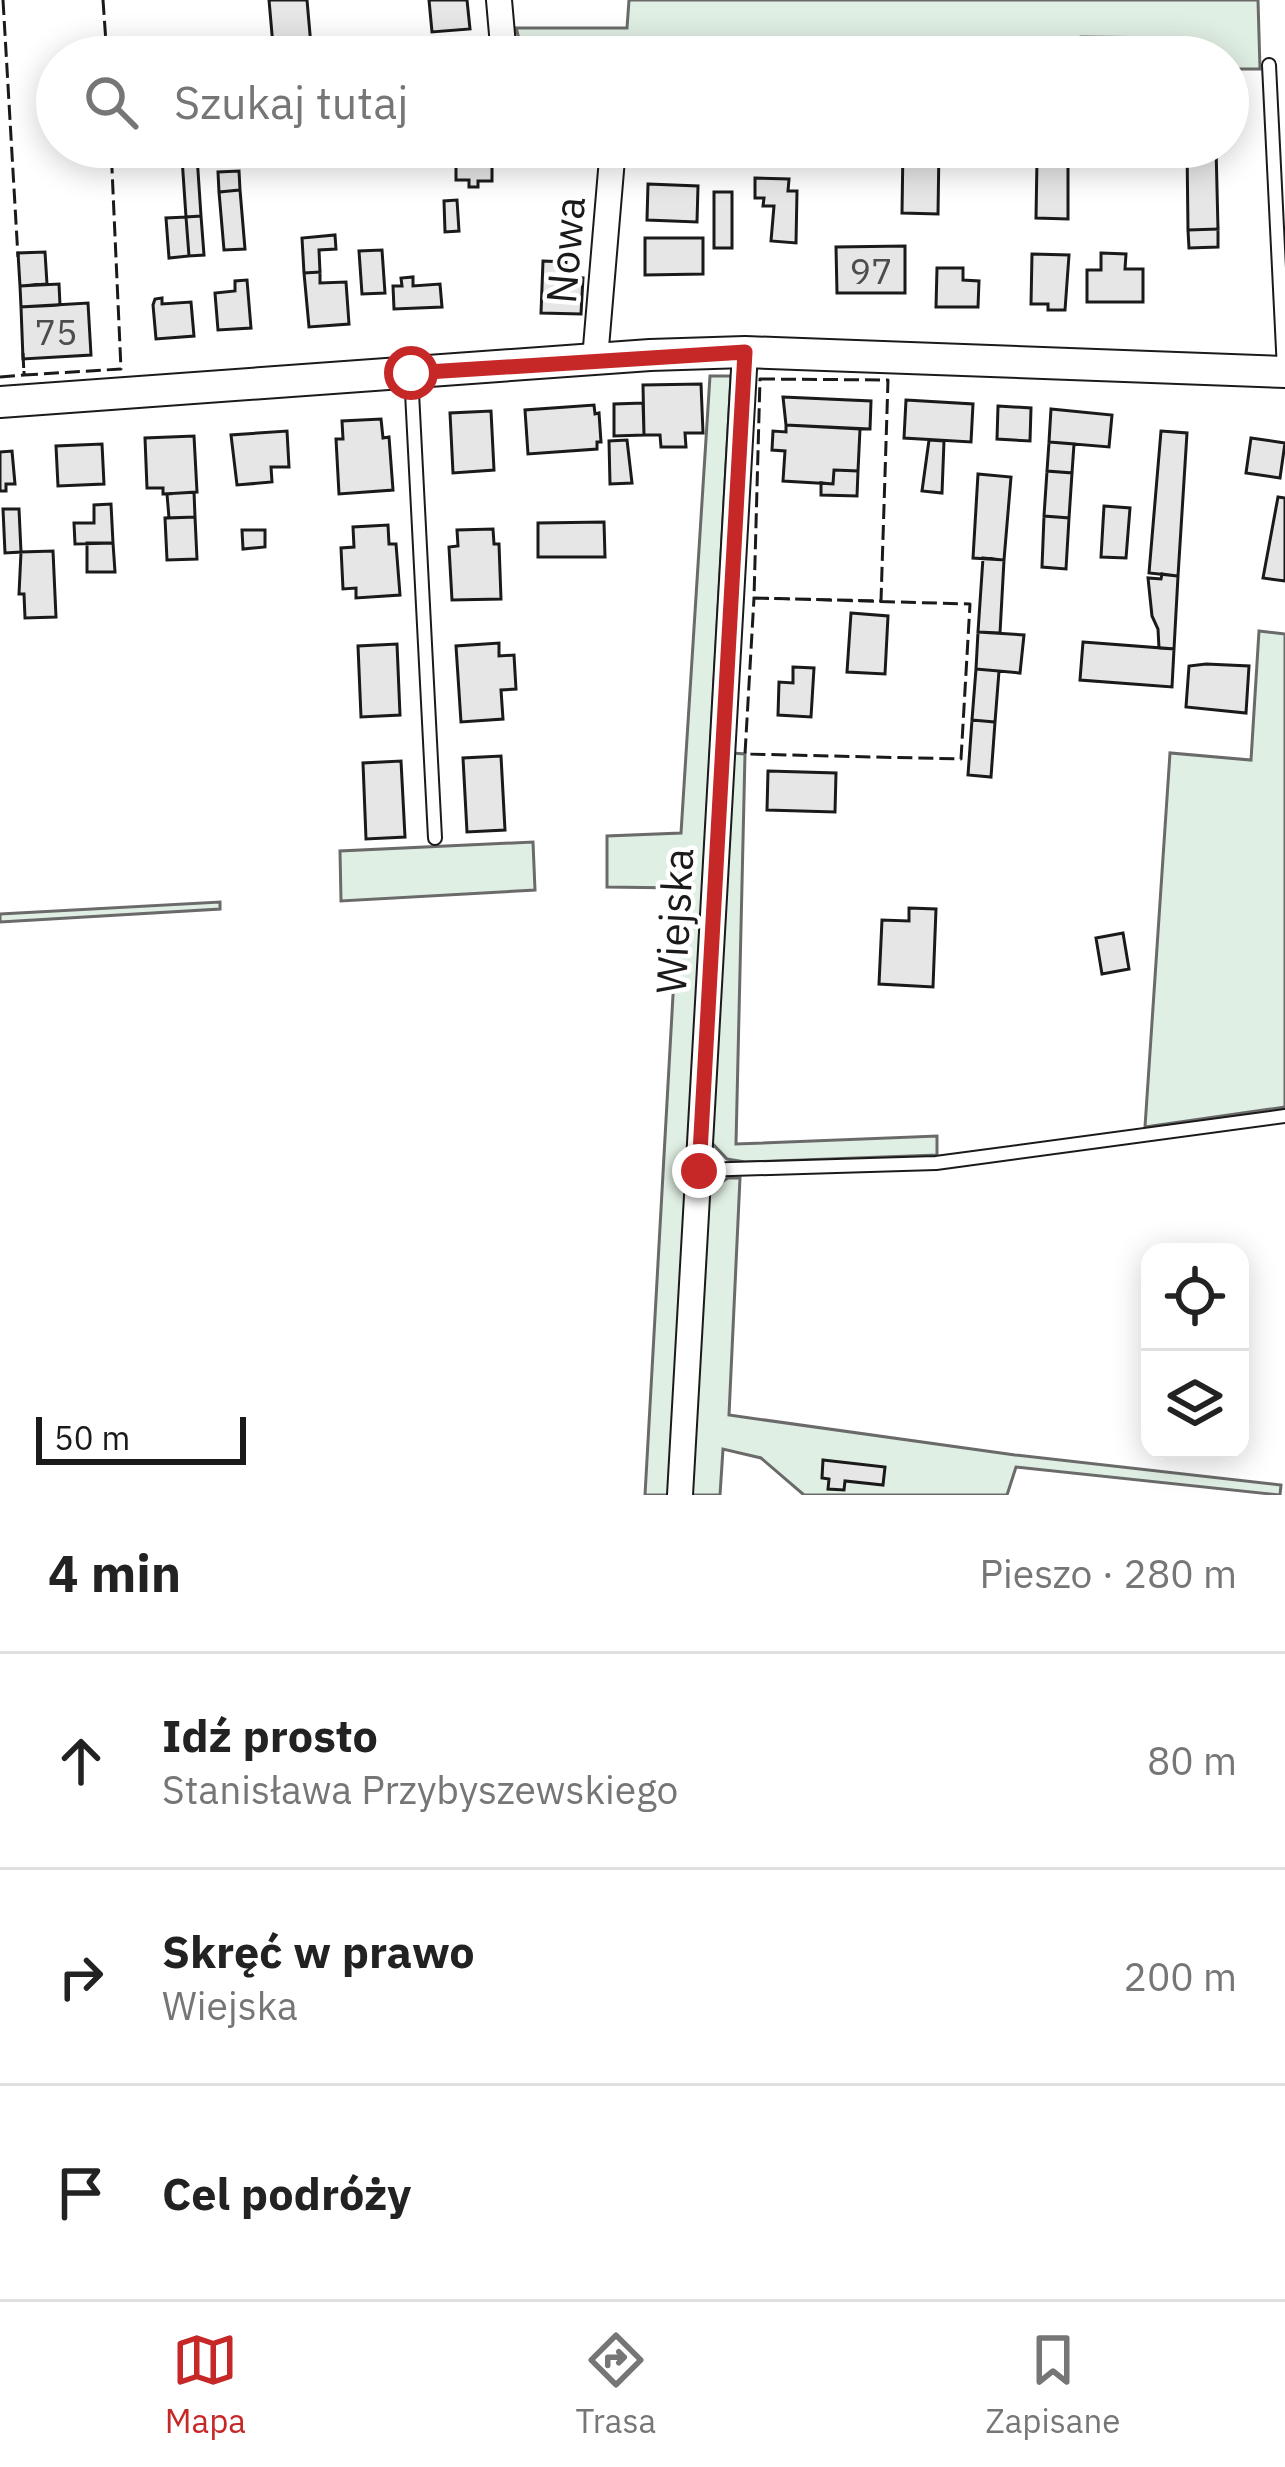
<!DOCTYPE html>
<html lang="pl">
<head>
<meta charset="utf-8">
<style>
  body { margin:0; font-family:"IBM Plex Sans",sans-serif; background:#f2f2f2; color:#222 }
  .controls { position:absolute; right:36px; bottom:36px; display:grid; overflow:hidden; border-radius:24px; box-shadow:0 6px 30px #0003 }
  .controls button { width:108px; height:108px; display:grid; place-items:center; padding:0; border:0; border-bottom:3px solid #e0e0e0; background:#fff; color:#222; font:60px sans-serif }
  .scale { position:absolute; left:36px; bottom:30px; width:210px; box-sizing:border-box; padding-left:12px; border:6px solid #1a1a1a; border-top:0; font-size:33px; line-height:42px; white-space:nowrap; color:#1a1a1a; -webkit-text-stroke:9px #fff; paint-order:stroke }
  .stop { position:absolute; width:36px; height:36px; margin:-27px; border:9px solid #c62828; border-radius:50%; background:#fff }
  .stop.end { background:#c62828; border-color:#fff; box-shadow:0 3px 12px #0008 }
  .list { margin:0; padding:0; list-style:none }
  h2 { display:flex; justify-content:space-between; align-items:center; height:156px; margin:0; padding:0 48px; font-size:51px }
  h2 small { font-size:39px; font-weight:400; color:#767676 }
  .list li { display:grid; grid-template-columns:78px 1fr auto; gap:36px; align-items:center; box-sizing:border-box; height:216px; padding:0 48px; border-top:3px solid #e0e0e0 }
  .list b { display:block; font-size:45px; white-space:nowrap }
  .list p { margin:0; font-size:39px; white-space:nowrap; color:#767676 }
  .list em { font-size:39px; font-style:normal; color:#767676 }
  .icon { flex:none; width:66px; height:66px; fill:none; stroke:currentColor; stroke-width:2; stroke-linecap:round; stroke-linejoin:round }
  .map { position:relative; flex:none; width:1285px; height:1495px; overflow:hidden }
  .search { position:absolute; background:#fff; box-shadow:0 6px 30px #0003; left:36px; right:36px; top:36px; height:132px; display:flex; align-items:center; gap:30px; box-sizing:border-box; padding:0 42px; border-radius:66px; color:#767676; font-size:45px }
  .sheet { height:804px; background:#fff }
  nav { display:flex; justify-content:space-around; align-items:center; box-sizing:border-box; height:168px; border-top:3px solid #e0e0e0; background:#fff; font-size:33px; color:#767676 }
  nav a { display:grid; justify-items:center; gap:6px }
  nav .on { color:#c62828 }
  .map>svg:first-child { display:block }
  .green { fill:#e0efe3; stroke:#6a6a6a; stroke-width:3 }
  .building { fill:#e6e6e6; stroke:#1a1a1a; stroke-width:3 }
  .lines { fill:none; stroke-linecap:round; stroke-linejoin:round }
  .service-casing { stroke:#1a1a1a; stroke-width:16 }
  .minor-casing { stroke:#1a1a1a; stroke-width:28 }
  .tertiary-casing { stroke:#1a1a1a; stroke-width:34 }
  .service { stroke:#fff; stroke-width:12 }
  .minor { stroke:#fff; stroke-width:24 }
  .tertiary { stroke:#fff; stroke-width:30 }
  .fence { stroke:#1a1a1a; stroke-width:3; stroke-dasharray:15 6; stroke-linecap:butt }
  .route { stroke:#c62828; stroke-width:15 }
  .labels { text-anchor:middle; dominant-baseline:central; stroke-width:9; stroke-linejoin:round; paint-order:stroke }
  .number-label { font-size:36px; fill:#4d4d4d }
  .street-label { font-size:42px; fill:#1a1a1a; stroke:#fff }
</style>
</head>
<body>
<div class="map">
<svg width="1285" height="1495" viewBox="0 0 1285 1495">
  <rect width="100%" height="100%" fill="#fff"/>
  <path class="green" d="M629 0H1258L1260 69H1228V57H1182L1181 38 1081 37 1080 57H524L516 28H627Z
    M710 376H731L669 1495H645L679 888 607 887V836L681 833Z
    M1259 631 1285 634V1107L1145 1127 1170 753 1251 760Z
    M732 753 745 754 736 1144 937 1136V1155L745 1162 727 1159 711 1142Z
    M533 842 535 890 341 901 340 851Z
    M220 902V909L0 922V914Z
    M728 1178H740L729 1415 1015 1455 1281 1485 1280 1495 1016 1467 1007 1495H804L761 1458 723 1449 720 1495H690L705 1204 711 1189Z"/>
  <path class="building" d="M269 0H307L312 57H274Z
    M429 0H467L470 29 432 32Z
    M456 147H492V181H478V187H469V180H456Z
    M903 147H939L938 214 902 213Z
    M1187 147H1216L1218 229 1188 230Z
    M197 156 201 216 186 217 182 158Z
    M1037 160H1068V219L1036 218Z
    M239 171 240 190 219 192 218 172Z
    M755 178 789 179 788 191H797L796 243 771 241 774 206H763L764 198H755Z
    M648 184 698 186 697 222 647 220Z
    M240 190 245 249 224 250 219 192Z
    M714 192H732V248H714Z
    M457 200 459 231 445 232 444 201Z
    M201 216 204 255 189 256 186 217Z
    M186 217 189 256 169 258 166 218Z
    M1218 229V247L1189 248 1188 230Z
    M335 235 336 249 319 250 320 272 304 273 302 238Z
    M645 238H703V274L645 275Z
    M905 246V293H837L836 247Z
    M382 250 385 293 362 294 359 251Z
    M45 252 47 284 20 286 18 253Z
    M1101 253 1126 254 1125 269H1143V302H1087V270H1101Z
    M1032 254 1069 255 1065 310H1048V304H1031Z
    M543 261 566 262 565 277 583 278 581 314 541 313Z
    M937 268H963V280L979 281 978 307H936Z
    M320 272V283L346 282 349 324 309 327 304 273Z
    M413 277V286L440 284 442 307 394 309 393 286H402L401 278Z
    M247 280 251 328 218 330 215 293 235 291V281Z
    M59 284 60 305 21 307 20 286Z
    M162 298V304L191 302 194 336 156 339 153 305 155 299Z
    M88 303 91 355 23 359 21 307Z
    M701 384 703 433H685L686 447H661L660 435H644L643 385Z
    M783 397 871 401 870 429 786 425Z
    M906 400 973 404 971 442 904 438Z
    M643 403 644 435 614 436V404Z
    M594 405 595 414 599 413 601 442H597V449L528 454 525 410Z
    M998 406 1031 408 1030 441 997 439Z
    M1051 409 1112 415 1109 447 1049 442Z
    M491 411 494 470 453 473 450 413Z
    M381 419 383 438 389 437 393 490 339 494 336 439H343L342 421Z
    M786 425 860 429 858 471 834 470 833 484 783 481 785 451 772 450 773 431 786 432Z
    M287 431 289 467H271L272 482 237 485 231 435Z
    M1161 431 1187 433 1178 576 1149 573Z
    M194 436 197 492 163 494V488H147L145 438Z
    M1251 438 1285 443 1280 478 1246 473Z
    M627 440 632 483 610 484 609 441Z
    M929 440 944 441 942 493 922 491Z
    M1049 442 1074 444 1072 473 1047 471Z
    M102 444 104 484 58 486 56 446Z
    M12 451 15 484H6V491H0V452Z
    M834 470 858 471 857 496 821 495V483L833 484Z
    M1047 471 1072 473 1069 518 1044 516Z
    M978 474 1011 477 1004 560 973 558Z
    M194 492 195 517 169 518 167 494Z
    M1278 497 1285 498V581L1263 578Z
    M111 504 113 543 75 544 74 523H94V505Z
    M1104 506 1130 508 1126 558 1101 557Z
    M3 509H19L21 552 5 553Z
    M1044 516 1069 518 1066 569 1042 567Z
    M195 517 197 559 167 560 165 518Z
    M604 522 605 557H538V523Z
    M388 525 389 544H396L400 595 356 598V588L343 589 341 548 354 547 353 527Z
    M493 529 494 544H499L501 599 452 600 449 547 458 546 457 530Z
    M242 530H265V547L243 549Z
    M87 543H113L115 572H87Z
    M53 551 56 617 25 618 24 594H19L21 552Z
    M983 558 1004 560 1000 633 978 632Z
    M1162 574 1178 576 1174 649 1159 648 1158 629 1152 616 1148 578 1161 579Z
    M851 613 888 616 885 674 847 672Z
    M978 632 1024 635 1020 673 976 669Z
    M1083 642 1174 649 1172 687 1080 680Z
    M499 643V656L514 655 516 689 501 690 503 719 461 722 456 646Z
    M397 644 400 715 361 717 358 646Z
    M1206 664 1249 666 1246 713 1186 707 1189 666Z
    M793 667 814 668 811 717 778 715 779 682 793 683Z
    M976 669 999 671 995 722 972 720Z
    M972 720 995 722 991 777 968 775Z
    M501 756 505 830 467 832 463 758Z
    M401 761 405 837 366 839 363 763Z
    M768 771 836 773 835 812 767 810Z
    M909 908 936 909 933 987 879 984 882 920 909 921Z
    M1123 933 1129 969 1102 974 1096 938Z
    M823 1460 885 1467 883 1485 845 1481 844 1490 828 1489 829 1479 822 1478Z"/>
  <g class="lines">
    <g class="service-casing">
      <path id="service" d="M1269 65 1284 370
        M411 373 435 838
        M699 1170 936 1163 1285 1116"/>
    </g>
    <g class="minor-casing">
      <path id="minor" d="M499 0 504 57
        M595 359 613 147
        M680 1495 745 352"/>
    </g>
    <g class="tertiary-casing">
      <path id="tertiary" d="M0 402 650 355 745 352 1285 372"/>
    </g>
    <use href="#service" class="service"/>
    <use href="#minor" class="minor"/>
    <use href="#tertiary" class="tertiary"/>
    <path class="fence" d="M3 0 18 257
      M103 0 107 57
      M23 353 24 375 121 369 111 147
      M0 377 24 375V371
      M760 379 888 380 881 601 754 598Z
      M754 598 970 604 961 759 745 754Z"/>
  </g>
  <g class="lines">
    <path class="route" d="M411 373 745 352 699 1171"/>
  </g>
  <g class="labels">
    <g class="number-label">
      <text x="871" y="270">97</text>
      <text x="56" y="331">75</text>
    </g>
    <g class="street-label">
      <text transform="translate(565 250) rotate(-85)">Nowa</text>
      <text transform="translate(674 921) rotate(-87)">Wiejska</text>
    </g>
  </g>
</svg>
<div class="controls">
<button><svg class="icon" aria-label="locate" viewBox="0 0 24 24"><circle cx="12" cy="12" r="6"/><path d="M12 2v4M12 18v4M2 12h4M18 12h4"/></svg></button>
<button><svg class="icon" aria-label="layers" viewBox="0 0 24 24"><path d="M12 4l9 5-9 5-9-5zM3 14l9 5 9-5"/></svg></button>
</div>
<div class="scale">50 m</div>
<div class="stop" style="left:411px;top:373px"></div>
<div class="stop end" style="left:699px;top:1171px"></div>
<div class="search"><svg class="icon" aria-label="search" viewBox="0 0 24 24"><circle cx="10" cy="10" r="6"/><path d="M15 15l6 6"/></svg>Szukaj tutaj</div>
</div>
<section class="sheet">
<h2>4 min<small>Pieszo · 280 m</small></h2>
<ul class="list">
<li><svg class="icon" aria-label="ahead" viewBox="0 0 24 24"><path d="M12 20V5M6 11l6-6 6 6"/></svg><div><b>Idź prosto</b><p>Stanisława Przybyszewskiego</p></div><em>80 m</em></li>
<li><svg class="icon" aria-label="right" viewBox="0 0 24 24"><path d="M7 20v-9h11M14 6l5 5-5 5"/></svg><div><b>Skręć w prawo</b><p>Wiejska</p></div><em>200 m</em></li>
<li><svg class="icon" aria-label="arrive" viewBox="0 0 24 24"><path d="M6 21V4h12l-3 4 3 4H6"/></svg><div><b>Cel podróży</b></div></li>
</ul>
</section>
<nav>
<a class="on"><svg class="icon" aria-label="map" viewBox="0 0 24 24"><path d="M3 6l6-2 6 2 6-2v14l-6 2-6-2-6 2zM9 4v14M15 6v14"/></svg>Mapa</a>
<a><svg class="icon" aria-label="directions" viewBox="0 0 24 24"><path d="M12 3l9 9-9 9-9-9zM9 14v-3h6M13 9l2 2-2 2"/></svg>Trasa</a>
<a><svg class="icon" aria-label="saved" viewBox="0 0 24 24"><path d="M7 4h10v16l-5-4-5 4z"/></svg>Zapisane</a>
</nav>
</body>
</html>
